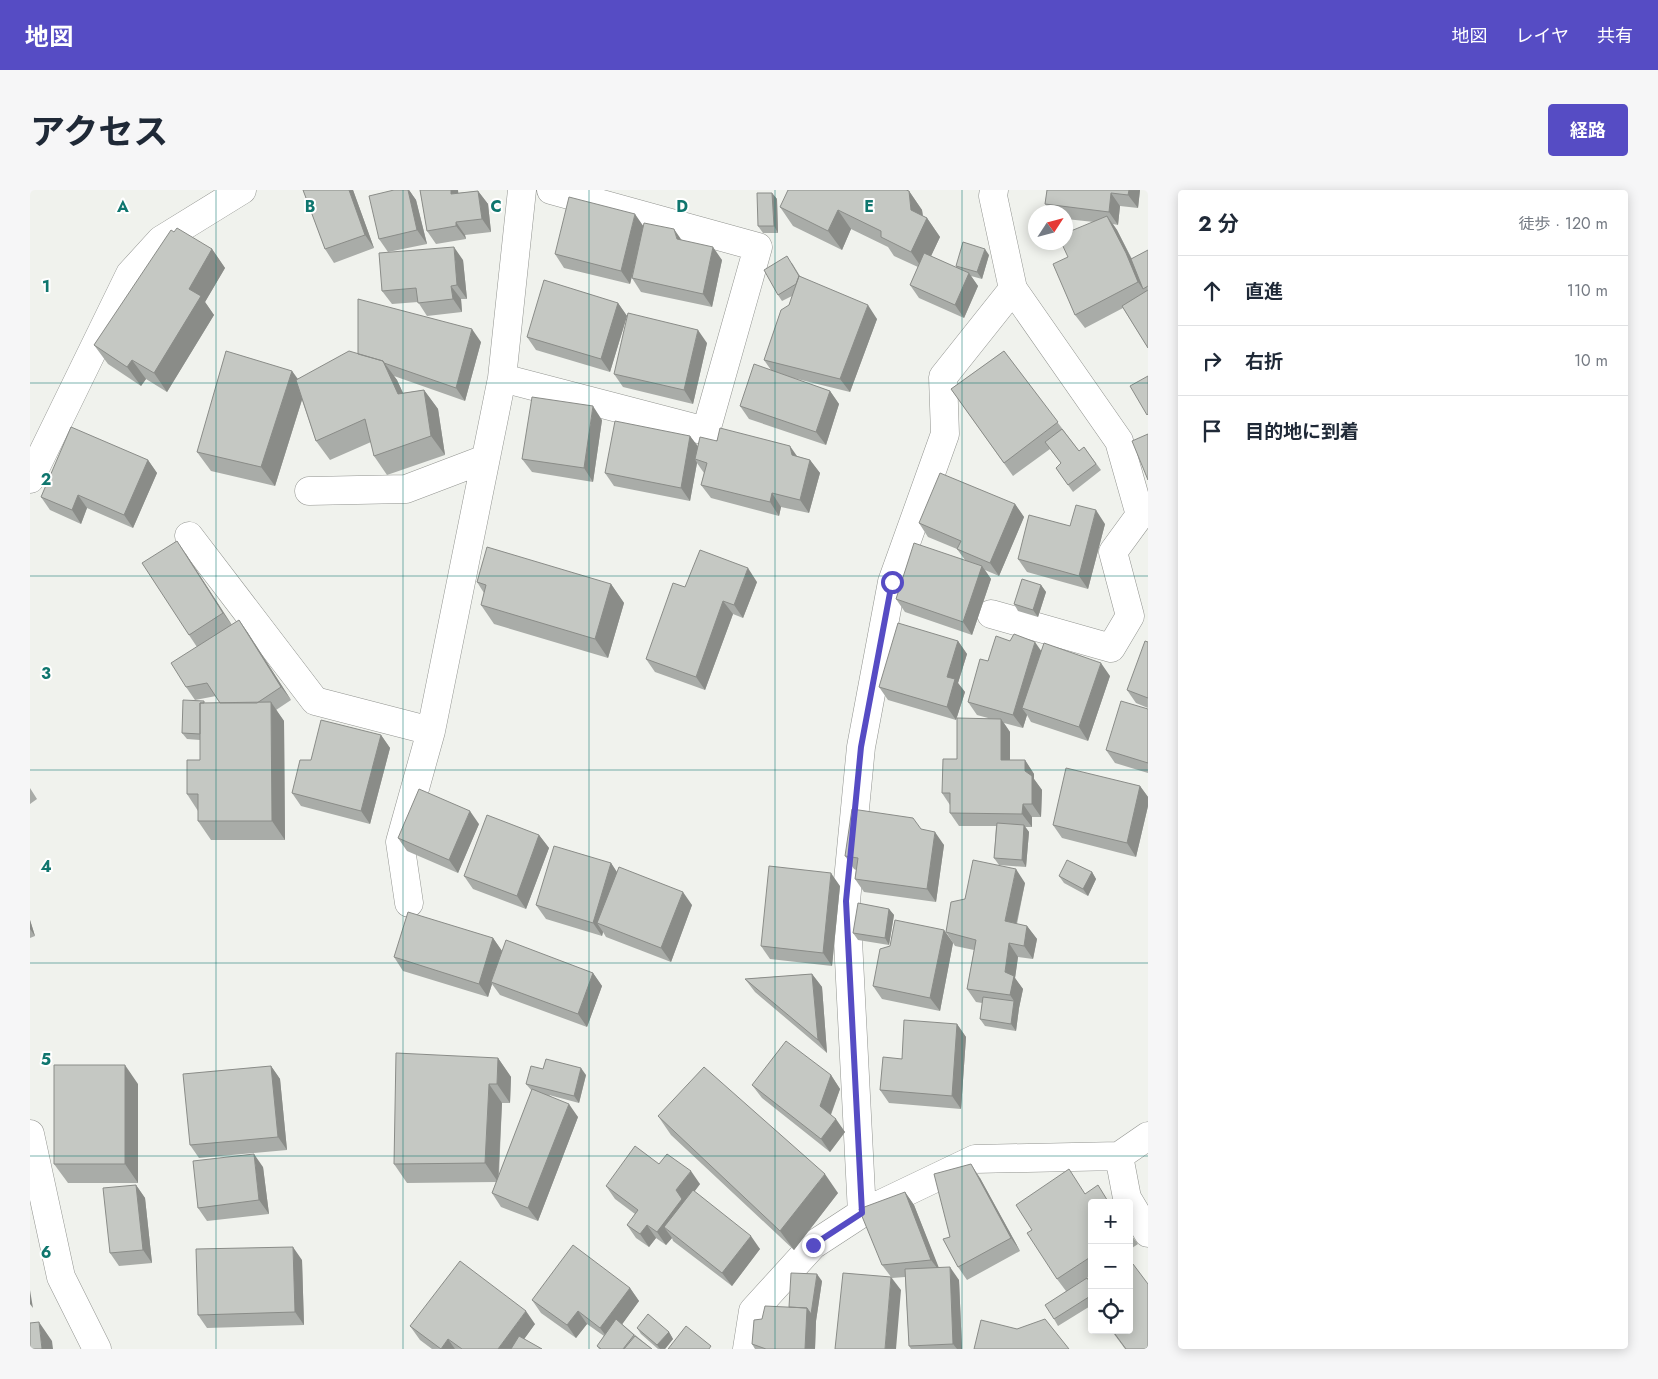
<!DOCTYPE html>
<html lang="ja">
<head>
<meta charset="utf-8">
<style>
  body { margin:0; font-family:Jost,"Noto Sans JP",sans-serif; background:#f6f6f7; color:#1f2937 }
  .controls { position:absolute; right:15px; bottom:15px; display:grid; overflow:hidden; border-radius:5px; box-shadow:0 2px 12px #0003 }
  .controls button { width:45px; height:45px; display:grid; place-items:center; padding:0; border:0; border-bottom:1px solid #e0e1e3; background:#fff; color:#1f2937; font:25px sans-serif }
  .compass { position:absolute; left:998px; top:15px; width:45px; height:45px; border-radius:50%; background:#fff; box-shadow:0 2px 12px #0003; rotate:54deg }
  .stop { position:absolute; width:15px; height:15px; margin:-11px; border:4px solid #564cc4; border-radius:50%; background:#fff }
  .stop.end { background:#564cc4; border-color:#fff; box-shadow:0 1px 5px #0008 }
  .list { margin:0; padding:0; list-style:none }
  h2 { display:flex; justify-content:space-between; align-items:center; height:65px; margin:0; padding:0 20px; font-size:21px }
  h2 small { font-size:16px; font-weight:400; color:#747a83 }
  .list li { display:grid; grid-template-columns:32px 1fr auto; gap:15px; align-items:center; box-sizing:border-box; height:70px; padding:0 20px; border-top:1px solid #e0e1e3 }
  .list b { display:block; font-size:19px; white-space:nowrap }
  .list em { font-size:16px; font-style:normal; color:#747a83 }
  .icon { flex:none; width:28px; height:28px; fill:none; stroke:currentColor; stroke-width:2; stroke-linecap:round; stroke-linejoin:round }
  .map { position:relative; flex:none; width:1118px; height:1159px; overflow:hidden; border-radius:5px }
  header { display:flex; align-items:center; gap:30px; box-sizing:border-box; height:70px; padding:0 25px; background:#564cc4; color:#fff }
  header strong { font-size:24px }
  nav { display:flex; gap:28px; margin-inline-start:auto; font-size:18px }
  .intro { display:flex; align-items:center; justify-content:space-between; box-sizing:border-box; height:120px; padding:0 30px }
  h1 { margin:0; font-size:35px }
  .button { padding:12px 22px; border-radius:5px; background:#564cc4; color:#fff; font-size:18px; font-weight:700 }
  main { display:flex; gap:30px; padding:0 30px }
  aside { flex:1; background:#fff; border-radius:5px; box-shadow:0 2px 12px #0003 }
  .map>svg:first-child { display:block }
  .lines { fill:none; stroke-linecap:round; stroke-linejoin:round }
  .minor-casing { stroke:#929490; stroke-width:29 }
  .minor { stroke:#fff; stroke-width:28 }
  .wall { fill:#a9aca8 }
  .shaded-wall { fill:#8a8c88 }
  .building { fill:#c5c8c3; stroke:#8a8c88 }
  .route { stroke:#564cc4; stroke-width:6 }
  .grid { fill:none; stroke:#0f766e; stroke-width:1; stroke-opacity:0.55 }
  .grid-label { font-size:16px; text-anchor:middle; font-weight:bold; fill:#0f766e; stroke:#fff; stroke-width:4; stroke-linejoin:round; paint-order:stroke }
</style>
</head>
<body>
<header>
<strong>地図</strong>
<nav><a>地図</a><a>レイヤ</a><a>共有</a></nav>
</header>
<div class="intro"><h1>アクセス</h1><a class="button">経路</a></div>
<main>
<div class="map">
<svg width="1118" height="1159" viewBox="0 0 1118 1159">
  <rect width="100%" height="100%" fill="#f0f2ed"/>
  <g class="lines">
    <g class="minor-casing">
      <path id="minor" d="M492 0 472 188 676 241 728 57 521 0
        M0 289 100 84 131 50 212 0
        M279 301 376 299 455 269
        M159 346 285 511 401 541
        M961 424 1081 458 1100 426 1083 362 1110 325 1089 251 983 99
        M379 713 370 652 401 541 472 188
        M0 944 31 1087 67 1159
        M1089 966 1097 1008 1118 1043
        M832 1023 816 711 831 557 862 392 915 244 913 187 983 99 963 6 964 0
        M717 1159 723 1121 783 1055 832 1023 945 969 1089 966 1118 946"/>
    </g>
    <use href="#minor" class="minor"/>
  </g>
  <path class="wall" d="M273 0H323L344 58 304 73 295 59Z
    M364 0H379L386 10 397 54 358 62 349 49Z
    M390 0H428V3L448 1 458 14 461 42 435 45 436 49 406 54 397 41Z
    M1017 0H1110L1108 18 1090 16 1088 35 1083 34 1087 40 1102 69 1118 60V158L1093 118 1055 138 1045 125 1038 67 1064 32 1036 29V22H1021L1015 14Z
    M879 1 892 20 893 26 897 28 910 47 901 66 927 78 926 76 959 65 952 89 941 86 948 96 934 128 889 108 880 95 888 77 864 66 858 57 821 39 812 60 763 36 750 17Z
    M742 3 747 9 748 43H733L728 36Z
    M613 36 652 50 692 70 682 117 611 102 602 88 605 75 600 94 534 78 525 64Z
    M144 42 182 59 195 78 175 112 184 125 137 202 116 189 111 196 78 174 64 155Z
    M433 70 437 109H431L432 122 397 126 388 112 362 114 352 101Z
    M762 73 770 86 847 129 820 202 763 188 800 201 809 214 796 255 719 229 710 216 741 180 734 170 759 115 762 106 752 111 748 105Z
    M588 113 597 126 580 182 506 160 497 147Z
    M451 152 435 211 364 186 367 190 373 203 394 200 408 219 415 265 357 285 344 266 341 252 300 270 286 251 272 210 245 296 181 281 167 262 262 181 268 189Z
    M677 153 663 214 593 197 584 184Z
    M974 161 1049 261 1054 257 1071 280 1043 302 1026 278 1031 273 1020 259 983 286 921 199Z
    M572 230 563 292 502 282 492 269Z
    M660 246 668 257 687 251 767 266 780 270 790 283 779 323 751 317 749 326 681 308 671 295 674 283 667 273 660 311 584 296 575 283Z
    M118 270 127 283 103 338 57 318 51 334 20 320 11 307Z
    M985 314 994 327 969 386 955 380 961 389 942 445 875 422 866 409 935 370 927 359 898 347 889 333Z
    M1075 334 1058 399 997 382 988 369 1040 336Z
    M156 364 202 435 209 430 218 443 261 510 246 520 254 531 255 650H181L168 631V621L157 604 170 570V550L157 549 152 543 176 513H190L186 506 165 510 156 497 167 457 159 445Z
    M447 392 581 394 594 413 578 468 464 434 451 415 454 403Z
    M727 392 713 428 703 424 675 500 625 482 616 469 655 397Z
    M1011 395 1016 402 1008 427 988 421 984 414Z
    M928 451 937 464 928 493 935 502 926 530 858 510 849 497Z
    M1118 452V518L1106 513 1097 500Z
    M1012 462 1080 486 1058 551 1001 532 997 525 993 538 974 533 980 542V570H995L1004 584V589L1012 600 1011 627H1002V637H995L999 642 996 677 969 675 964 668 966 636H929L920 623V615L912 603 927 569 958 528 947 525 938 512 958 471Z
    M1118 519V583L1085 573 1076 560Z
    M351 545 360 558 340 634 271 616 262 603Z
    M1110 596 1118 607V616L1106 667 1032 648 1023 635Z
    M0 598 7 609 0 614Z
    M449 634 428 683 377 661 368 648Z
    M891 639 914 655 906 712 834 702 825 689 826 680 824 679 815 666Z
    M509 645 519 658 496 719 443 699 434 686Z
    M581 673 587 682 662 715 641 772 576 747 573 742 572 746 516 729 506 715Z
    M1062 682 1066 689 1058 706 1034 693 1029 686Z
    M995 693 987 734 997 736 1007 749 1003 769 988 767 985 788 993 799 989 818 986 841 955 836 950 829 952 813 946 812 937 799 944 760 925 756 916 742 935 709Z
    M810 696 802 776 740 769 731 756Z
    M859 719 864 725 859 755 828 750 823 743Z
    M0 730 5 746 0 748Z
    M914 740 923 753 910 821 852 809 843 796Z
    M463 748 472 761 563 783 572 796 557 837 470 805 462 794 458 807 373 781 364 767Z
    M782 784 792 797 797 863 725 802 715 789Z
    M927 834 936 847 931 919 859 913 850 900 872 869Z
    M468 868 481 887 480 913H472L469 985 502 901 496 894 513 879 556 885 549 913 519 905 548 927 508 1031 471 1017 462 1003 466 992 377 993 364 974Z
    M241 876 250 889 257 960 169 968 160 955Z
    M801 885 810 899 801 925 815 942 800 962 732 908 722 895Z
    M108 894V993H38L24 974Z
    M628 926 808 1003 764 1060 641 945Z
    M629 974 670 994 664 1002 730 1059 702 1096 643 1051 642 1048 636 1055 626 1048 619 1057 606 1048 597 1035 605 1024 585 1009 576 996Z
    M233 977 239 1024 177 1031 168 1018Z
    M950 988 990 1061 937 1090 928 1077 920 1047Z
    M106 995 115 1008 122 1073 89 1076 80 1063Z
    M875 1002 884 1015 908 1077 929 1090 932 1159H881L879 1156 875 1087 862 1088 871 1100 852 1075Z
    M1055 1004 1062 1013V1085L1057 1088 1062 1095V1115L1028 1136 1024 1129 1036 1101 1027 1089 1002 1040Z
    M1099 1042 1108 1054 1099 1060Z
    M272 1070 274 1135 177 1138 168 1125Z
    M792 1091 786 1131 785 1159H725L722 1154 732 1129 759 1117Z
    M1118 1094V1159H1095L1081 1140H1099Z
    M600 1098 609 1111 592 1134 622 1159H569L567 1156 574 1146 557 1134 546 1148 511 1123 502 1110Z
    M505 1134 494 1149 512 1159H402L390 1150 380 1136Z
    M607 1138 639 1142 643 1149 635 1159H628L611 1144Z"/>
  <path class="shaded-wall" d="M319 0H323L344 58 335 45Z
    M378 0H379L386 10 397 54 387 40Z
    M421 0H428L430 17 421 4Z
    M1099 0H1110L1108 18 1098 5Z
    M448 1 458 14 461 42 452 29Z
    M879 1 892 20 894 35 897 28 910 47 894 81 881 62V20Z
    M742 3 747 9 748 43 744 36Z
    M1081 3 1090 16 1088 35 1079 22Z
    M808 20 821 39 812 60 798 41Z
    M605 24 614 37 600 94 591 81Z
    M1077 26 1087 40 1105 76 1113 99 1108 92Z
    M426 32 435 45 436 49 426 36Z
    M644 39 653 52 647 49Z
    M424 57 433 70 437 109 427 95Z
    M683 57 692 70 682 117 673 104Z
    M182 59 195 78 175 112 184 125 137 202 124 183 159 99Z
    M955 59 959 65 952 89 947 82Z
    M939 83 948 96 934 128 925 115Z
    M421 96 431 109 432 122 423 109Z
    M588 113 597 126 580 182 571 169Z
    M838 115 847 129 820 202 810 189Z
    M442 139 451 152 435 211 426 198Z
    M668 140 677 153 663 214 654 200Z
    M102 170 116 189 111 196 97 177Z
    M353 171 367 190 382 223 368 204Z
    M262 181 275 200 245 296 231 277Z
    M394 200 408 219 415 265 401 246Z
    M800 201 809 214 796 255 786 242Z
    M563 216 572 230 563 292 554 278Z
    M660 246 670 259 665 269 667 273 660 311 651 298Z
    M760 256 769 269 762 265Z
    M118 270 127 283 103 338 94 325Z
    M780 270 790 283 779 323 770 310Z
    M742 303 751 317 749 326 740 312Z
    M48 305 57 318 51 334 42 320Z
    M985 314 994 327 969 386 960 373Z
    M1066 320 1075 334 1058 399 1049 386Z
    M147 351 156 364 203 437 193 423Z
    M952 376 961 389 942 445 933 432Z
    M718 378 727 392 713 428 704 415Z
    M581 394 594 413 578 468 565 449Z
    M1011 395 1016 402 1008 427 1003 420Z
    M693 411 703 424 675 500 666 487Z
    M209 430 218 443 261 510 251 497Z
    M928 451 937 464 928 493 935 502 926 530 917 517V487Z
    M1005 452 1014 465 992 518 997 525 993 538 983 525Z
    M1071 473 1080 486 1058 551 1049 537Z
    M241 512 254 531 255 650 242 631Z
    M971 529 980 542V584L971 570Z
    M351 545 360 558 340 634 331 621Z
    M995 570 1004 584V589L1012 600 1011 627 1002 614 995 581Z
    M1110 596 1118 607V616L1106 667 1097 653Z
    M993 614 1002 627V637L992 624Z
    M440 621 449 634 428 683 419 670Z
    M994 635 999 642 996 677 992 670Z
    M905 642 914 655 906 712 897 699Z
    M509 645 519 658 496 719 487 706Z
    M581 673 590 687 567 733 573 742 572 746 563 733Z
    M986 679 995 693 984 744 975 731Z
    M1062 682 1066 689 1058 706 1053 699Z
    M801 683 810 696 802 776 793 763Z
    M653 702 662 715 641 772 631 758Z
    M859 719 864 725 859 755 855 748Z
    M0 730 5 746 0 739Z
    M997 736 1007 749 1003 769 994 756Z
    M914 740 923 753 910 821 900 808Z
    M463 748 472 761 461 792 462 794 458 807 449 794Z
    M979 753 988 767 985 788 993 799 989 818 986 841 981 834 984 811 980 805 975 782Z
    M563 783 572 796 557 837 548 824Z
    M782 784 792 797 797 863 788 850Z
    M927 834 936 847 931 919 922 906Z
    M468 868 481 887 480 913 467 894Z
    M95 875 108 894V993L95 974Z
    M241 876 250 889 257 960 248 947Z
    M551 878 556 885 549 913 544 906Z
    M801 885 810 899 799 929 790 916Z
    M459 894 472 913 468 992 455 973Z
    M539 914 548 927 508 1031 498 1018Z
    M806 929 815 942 800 962 791 949Z
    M224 964 233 977 239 1024 229 1010Z
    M941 974 950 988 990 1061 981 1048Z
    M661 981 670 994 655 1014 634 1037 642 1048 636 1055 627 1042 646 1000Z
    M795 984 808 1003 764 1060 750 1041Z
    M106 995 115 1008 122 1073 113 1060Z
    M875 1002 884 1015 911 1083 901 1070Z
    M617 1035 626 1048 619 1057 610 1044Z
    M721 1046 730 1059 702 1096 692 1083Z
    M263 1057 272 1070 274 1135 265 1122Z
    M920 1077 929 1090 932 1159H927L923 1154Z
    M787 1084 792 1091 786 1131 781 1124Z
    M861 1087 871 1100 866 1159H855Z
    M600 1098 609 1111 580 1151 570 1138Z
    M0 1100 3 1118 0 1114Z
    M777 1118 786 1131 785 1159H775Z
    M496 1121 505 1134 487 1159H468Z
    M548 1121 557 1134 546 1148 537 1135Z
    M9 1132 22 1151 23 1159H12Z
    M639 1142 643 1149 635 1159H630L627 1155Z
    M418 1149 425 1159H411Z"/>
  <path class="building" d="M273 0H319L335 45 295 59Z
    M364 0H378L387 40 349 49 339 6Z
    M390 0H421V4L448 1 452 29 426 32V36L397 41Z
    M758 0H876L879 1 881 20 897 28 881 62 851 47V41L808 20 798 41 750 17Z
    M1017 0H1099L1098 5 1081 3 1079 22 1015 14Z
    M727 3H742L744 36H728Z
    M539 7 605 24 591 81 525 64Z
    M1077 26 1096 63 1108 92 1045 125 1023 74 1038 67 1031 52H1036V43Z
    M614 33 644 39 647 49 683 57 673 104 602 88Z
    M147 38 182 59 159 99 171 106 124 183 102 170 97 177 64 155 141 40 144 42Z
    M933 52 955 59 947 82 926 76Z
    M424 57 427 95 421 96 423 109 388 113 386 98 352 101 349 63Z
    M1118 60V96L1113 99 1101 69Z
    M894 63 939 83 925 115 880 95Z
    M757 66 769 86 766 94 748 105 734 80Z
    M769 86 838 115 810 189 734 170 751 120 759 115Z
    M514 90 588 113 571 169 497 147Z
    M1118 100V158L1092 116Z
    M328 109 442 139 426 198 354 173 353 171 328 164Z
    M598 123 668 140 654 200 584 184Z
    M196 161 262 181 231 277 167 262Z
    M319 161 353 171 368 204 394 200 401 246 344 266 335 229 286 251 266 190Z
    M974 161 1028 232 974 273 921 199Z
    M724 174 800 201 786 242 710 216Z
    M1118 186V224L1117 225 1100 196Z
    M502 207 563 216 554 278 492 269Z
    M585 231 660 246 651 298 575 283Z
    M41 237 118 270 94 325 48 305 42 320 11 307Z
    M690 238 760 256 762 265 780 270 770 310 742 303 740 312 671 295 677 273 665 269 670 247 687 251Z
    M1032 239 1049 261 1054 257 1066 274 1038 295 1026 278 1031 273 1015 252Z
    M1118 244V290L1102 251Z
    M910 283 985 314 960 373 927 359 931 351 889 333Z
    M1046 315 1066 320 1049 386 988 369 999 325 1040 336Z
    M147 351 193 423 159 445 112 373Z
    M884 353 952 376 933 432 866 409Z
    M457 357 581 394 565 449 451 415 456 395 447 392Z
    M670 360 718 378 704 415 693 411 666 487 616 469 643 393 655 397Z
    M992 389 1011 395 1003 420 984 414Z
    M209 430 251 497 227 513H190L177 493 156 497 141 473Z
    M868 433 928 451 917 487 925 489 917 517 849 497Z
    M984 444 1005 452 983 525 938 512 950 469 958 471 966 446 980 451Z
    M1115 451 1118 452V508L1097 500Z
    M1014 453 1071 473 1049 537 992 518Z
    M153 510 174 511V513H170V544L152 543Z
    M1091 511 1118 519V573L1076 560Z
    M241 512 242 631H168V604H157V570H170V513Z
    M927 528 971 529V570H995V581L1002 586V614H993L992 624 920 623V603H912L913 569H927Z
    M291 530 351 545 331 621 262 603 270 570H281Z
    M1036 578 1110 596 1097 653 1023 635Z
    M389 599 440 621 419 670 368 648Z
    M822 619 883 628 891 639 905 642 897 699 825 689 828 668 815 666Z
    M457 625 509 645 487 706 434 686Z
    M967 633 994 635 992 670 964 668Z
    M524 656 581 673 563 733 506 715Z
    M943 670 986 679 975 731 997 736 994 756 979 753 975 782 984 786 980 805 937 799 946 750 916 742 921 712 935 709Z
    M1037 670 1062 682 1053 699 1029 686Z
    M739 676 801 683 793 763 731 756Z
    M589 677 653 702 631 758 567 733Z
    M828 713 859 719 855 748 823 743Z
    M378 722 463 748 449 794 364 767Z
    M865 730 914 740 900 808 843 796 850 759 860 756Z
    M476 750 563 783 548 824 461 792Z
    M782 784 788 850 715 789Z
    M953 807 984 811 981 834 950 829Z
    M874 830 927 834 922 906 850 900 853 867 872 869Z
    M756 851 801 885 790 916 806 929 791 949 722 895Z
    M366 863 468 868 467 894H459L455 973 364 974Z
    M516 869 551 878 544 906 496 894 501 876 513 879Z
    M24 875H95V974H24Z
    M241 876 248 947 160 955 153 884Z
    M674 877 795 984 750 1041 628 926Z
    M502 899 539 914 498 1018 462 1003Z
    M605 956 629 974 637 964 661 981 646 1000 652 1009 627 1042 617 1035 610 1044 597 1035 608 1020 576 996Z
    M224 964 229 1010 168 1018 163 971Z
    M941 974 981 1048 928 1077 913 1049 920 1047 904 984Z
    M1039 979 1055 1004 1068 995 1079 1013H1062V1066L1027 1089 997 1043 1002 1040 986 1015Z
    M106 995 113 1060 80 1063 73 998Z
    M663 1000 721 1046 692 1083 634 1037Z
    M875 1002 901 1070 852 1075 829 1019Z
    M543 1055 600 1098 570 1138 548 1121 537 1135 502 1110Z
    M263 1057 265 1122 168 1125 166 1059Z
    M430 1071 496 1121 468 1159H432L418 1149 411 1159 380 1136Z
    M1103 1074 1118 1094V1157L1115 1159H1096L1082 1140H1099V1076Z
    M920 1077 923 1154 879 1156 875 1079Z
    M761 1083 787 1084 781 1124 777 1118 759 1117Z
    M813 1083 861 1087 855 1159H805Z
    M1057 1088 1062 1095V1105L1024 1129 1015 1115Z
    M1062 1106V1115L1058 1109Z
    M735 1116 777 1118 775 1159H736L722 1154 724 1130 732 1129Z
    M618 1124 639 1142 627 1155 607 1138Z
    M586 1129 604 1145 593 1159H571L567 1156Z
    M1015 1129 1039 1159H944L951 1130 987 1139Z
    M9 1132 12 1159H0V1133Z
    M656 1136 681 1156 679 1159H638Z
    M489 1146 512 1159H481Z
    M605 1146 622 1159H594Z"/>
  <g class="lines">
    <path class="route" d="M783 1055 832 1023 816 711 831 557 862 392"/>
  </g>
  <path class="grid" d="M186 0V1159M373 0V1159M559 0V1159M745 0V1159M932 0V1159M0 193H1118M0 386H1118M0 580H1118M0 773H1118M0 966H1118"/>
  <g class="grid-label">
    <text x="93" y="22">A</text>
    <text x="280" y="22">B</text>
    <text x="466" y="22">C</text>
    <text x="652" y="22">D</text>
    <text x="839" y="22">E</text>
    <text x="16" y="102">1</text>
    <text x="16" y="295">2</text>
    <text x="16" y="489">3</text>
    <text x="16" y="682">4</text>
    <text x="16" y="875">5</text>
    <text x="16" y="1068">6</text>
  </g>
</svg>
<div class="controls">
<button>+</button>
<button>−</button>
<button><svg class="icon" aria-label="locate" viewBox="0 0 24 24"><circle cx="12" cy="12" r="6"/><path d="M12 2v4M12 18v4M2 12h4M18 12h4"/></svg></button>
</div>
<svg class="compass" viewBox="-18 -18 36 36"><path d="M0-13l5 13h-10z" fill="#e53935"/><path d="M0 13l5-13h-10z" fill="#747a83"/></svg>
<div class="stop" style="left:862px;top:392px"></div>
<div class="stop end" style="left:783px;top:1055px"></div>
</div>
<aside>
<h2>2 分<small>徒歩 · 120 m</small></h2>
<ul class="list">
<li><svg class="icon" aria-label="ahead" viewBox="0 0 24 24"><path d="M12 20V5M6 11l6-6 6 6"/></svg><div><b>直進</b></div><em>110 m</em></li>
<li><svg class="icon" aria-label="right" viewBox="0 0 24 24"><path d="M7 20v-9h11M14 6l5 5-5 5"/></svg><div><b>右折</b></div><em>10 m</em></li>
<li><svg class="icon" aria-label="arrive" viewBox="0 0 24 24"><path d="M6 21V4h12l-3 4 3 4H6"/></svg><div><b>目的地に到着</b></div></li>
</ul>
</aside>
</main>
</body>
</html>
